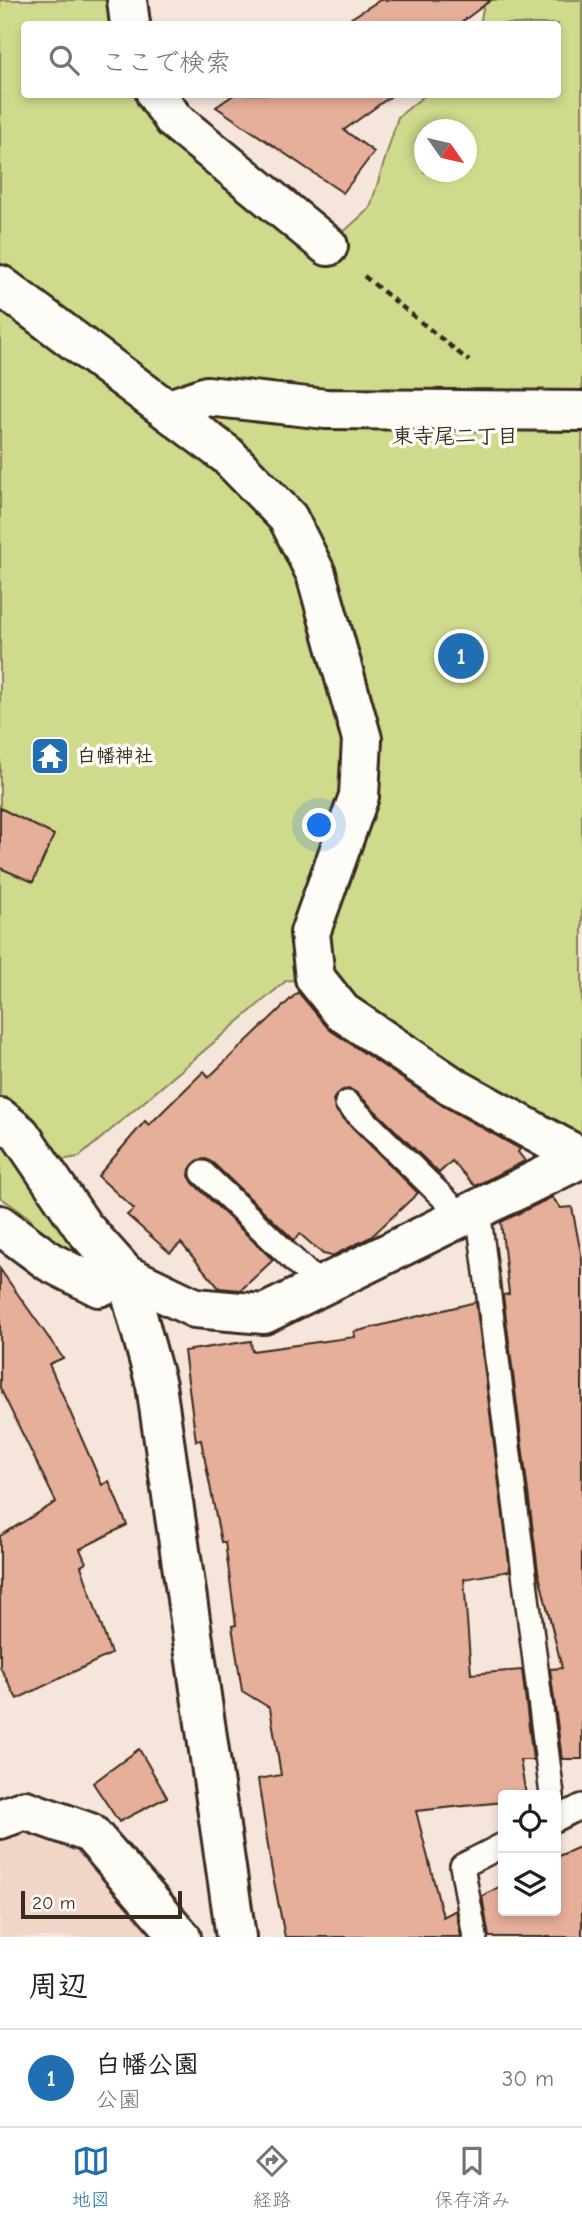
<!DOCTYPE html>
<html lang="ja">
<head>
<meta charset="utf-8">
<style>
  body { margin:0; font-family:"Comic Neue","Klee One",sans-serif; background:#f6f6f6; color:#202124 }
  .controls { position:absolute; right:21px; bottom:21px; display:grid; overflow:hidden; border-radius:7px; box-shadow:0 4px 10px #0003 }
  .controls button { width:63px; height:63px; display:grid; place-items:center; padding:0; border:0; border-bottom:2px solid #e0e0e0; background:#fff; color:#202124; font:35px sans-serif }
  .compass { position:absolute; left:414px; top:119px; width:63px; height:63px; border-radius:50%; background:#fff; box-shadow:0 4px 10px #0003; rotate:124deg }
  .scale { position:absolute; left:21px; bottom:18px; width:161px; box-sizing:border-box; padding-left:7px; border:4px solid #3b2a1e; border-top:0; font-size:19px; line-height:24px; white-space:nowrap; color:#3b2a1e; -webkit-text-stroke:5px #fdfcf7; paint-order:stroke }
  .you { position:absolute; left:320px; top:826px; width:24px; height:24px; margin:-18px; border:5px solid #fff; border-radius:50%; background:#1a73e8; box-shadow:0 0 0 10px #1a73e833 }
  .badge { display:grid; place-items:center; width:46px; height:46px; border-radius:50%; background:#1f6fb2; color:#fff; font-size:23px; font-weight:700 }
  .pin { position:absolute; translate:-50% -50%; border:4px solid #fff; box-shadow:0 2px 7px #0006 }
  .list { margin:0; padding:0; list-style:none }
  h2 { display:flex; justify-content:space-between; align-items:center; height:91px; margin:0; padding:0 28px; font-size:30px }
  h2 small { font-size:23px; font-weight:400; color:#757577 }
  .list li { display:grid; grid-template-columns:46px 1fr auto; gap:21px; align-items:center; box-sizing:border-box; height:98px; padding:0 28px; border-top:2px solid #e0e0e0 }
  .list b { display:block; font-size:26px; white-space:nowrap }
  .list p { margin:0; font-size:23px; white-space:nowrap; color:#757577 }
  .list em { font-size:23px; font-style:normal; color:#757577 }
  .icon { flex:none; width:38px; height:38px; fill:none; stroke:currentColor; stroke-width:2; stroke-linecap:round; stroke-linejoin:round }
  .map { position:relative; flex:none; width:582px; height:1937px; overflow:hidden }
  .search { position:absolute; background:#fff; box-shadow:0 4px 10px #0003; left:21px; right:21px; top:21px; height:77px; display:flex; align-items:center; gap:18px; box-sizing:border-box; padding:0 24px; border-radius:7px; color:#757577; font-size:26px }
  .sheet { height:189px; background:#fff }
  nav { display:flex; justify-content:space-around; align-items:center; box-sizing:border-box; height:98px; border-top:2px solid #e0e0e0; background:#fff; font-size:19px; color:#757577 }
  nav a { display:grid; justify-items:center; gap:4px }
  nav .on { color:#1f6fb2 }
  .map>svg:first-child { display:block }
  .built { fill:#f1d5c8 }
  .green { fill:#cfda8d; stroke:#858256; stroke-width:2; fill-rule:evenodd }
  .building { fill:#e5af9a; stroke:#3b2a1e; stroke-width:2 }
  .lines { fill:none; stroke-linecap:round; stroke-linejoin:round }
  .lane-casing { stroke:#3b2a1e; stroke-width:28 }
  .street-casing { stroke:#3b2a1e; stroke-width:44 }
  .path { stroke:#3b2a1e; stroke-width:4.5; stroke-dasharray:7 5; stroke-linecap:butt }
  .lane { stroke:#fdfcf7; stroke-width:23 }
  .street { stroke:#fdfcf7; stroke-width:38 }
  .labels { text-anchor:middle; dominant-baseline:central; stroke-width:7; stroke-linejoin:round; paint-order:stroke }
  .poi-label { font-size:19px; font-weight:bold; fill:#3b2a1e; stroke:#fdfcf7; text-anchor:start }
  .neighbourhood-label { font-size:21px; font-weight:bold; fill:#3b2a1e; stroke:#fdfcf7 }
</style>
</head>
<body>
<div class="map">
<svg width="582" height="1937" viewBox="0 0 582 1937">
  <rect width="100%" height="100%" fill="#f6e5db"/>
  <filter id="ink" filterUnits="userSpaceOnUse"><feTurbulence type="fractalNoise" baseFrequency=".0143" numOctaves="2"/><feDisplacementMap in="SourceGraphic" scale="14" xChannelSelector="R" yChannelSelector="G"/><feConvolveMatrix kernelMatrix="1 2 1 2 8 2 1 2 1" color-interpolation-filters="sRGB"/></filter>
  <g filter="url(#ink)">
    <path class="built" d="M26 1825 87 1846 163 1937H0V1834Z"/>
    <path class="green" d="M0 0H127L130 24H24V94L156 95 328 246 370 208 398 117 425 95 558 94V24H480L485 0H582V1158L315 977 286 981 79 1157 18 1166 80 1257 70 1262 28 1217 0 1197ZM424 130H466V172H424Z"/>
    <path class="building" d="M380 0H491L459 24H342Z
      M235 94H394L344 130 374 152 343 193 216 107Z
      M0 808 54 835 33 882 0 868Z
      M298 992 330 1030 443 1106 520 1149 518 1152 525 1161 475 1186 452 1161 439 1173 357 1093 350 1089 343 1090 337 1094 333 1100 337 1112 418 1193 371 1237 332 1256 323 1254 300 1234 294 1240 213 1163 206 1159 198 1160 190 1169 189 1176 193 1183 273 1260 241 1290 219 1288 181 1243 170 1253 127 1215 134 1209 98 1176 145 1121 149 1125 204 1071 209 1077Z
      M552 1197 561 1208 572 1207 582 1259V1759H562L550 1669 562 1668 538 1571 503 1295 509 1294 501 1222Z
      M0 1269 63 1358 49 1364 102 1485 109 1481 127 1525 80 1549 86 1563 81 1566 111 1654 17 1699 0 1667V1536L56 1502 0 1388Z
      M476 1302 510 1571 464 1579 471 1674 522 1670 533 1760H520L526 1795H503V1802L416 1811 443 1917 456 1910 461 1937H285L271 1866 258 1779 281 1775 270 1708 242 1691 232 1626 236 1625 225 1542H221L201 1440 196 1441 184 1351 251 1341 252 1351 355 1337 354 1332Z
      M139 1749 167 1797 119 1822 93 1783Z
      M582 1846V1937H489L482 1896 503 1885V1911H556V1857Z"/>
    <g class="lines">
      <g class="lane-casing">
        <path id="lane" d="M347 1103 463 1217
          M203 1173 321 1286
          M478 1209 552 1795
          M556 1819 582 1806
          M475 1937 462 1866 503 1845"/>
      </g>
      <g class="street-casing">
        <path id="street" d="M127 0 130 24
          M156 94 174 120 328 246
          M0 285 227 455 288 518 316 574 362 739 359 796 310 933 315 978 342 1012 455 1088 582 1158
          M167 410 207 396 326 409 582 411
          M0 1118 20 1134 83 1227 126 1275 195 1308 264 1314 582 1158
          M0 1225 50 1262 99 1287 126 1275
          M126 1275 156 1385 236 1937
          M0 1819 25 1810 90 1833 181 1937"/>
      </g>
      <path class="path" d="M364 276 469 361"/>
      <use href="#lane" class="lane"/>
      <use href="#street" class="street"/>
    </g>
  </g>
  <defs>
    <g id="temple-square" transform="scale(2.0125)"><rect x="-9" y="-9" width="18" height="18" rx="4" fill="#1f6fb2" stroke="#fdfcf7"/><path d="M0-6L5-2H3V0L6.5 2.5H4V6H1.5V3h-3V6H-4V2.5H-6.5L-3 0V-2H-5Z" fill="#fff"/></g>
  </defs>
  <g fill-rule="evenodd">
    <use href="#temple-square" x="50" y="756"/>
  </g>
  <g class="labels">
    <g class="poi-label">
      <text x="77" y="756">白幡神社</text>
    </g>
    <g class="neighbourhood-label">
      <text x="455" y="436">東寺尾二丁目</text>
    </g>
  </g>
</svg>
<div class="controls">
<button><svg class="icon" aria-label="locate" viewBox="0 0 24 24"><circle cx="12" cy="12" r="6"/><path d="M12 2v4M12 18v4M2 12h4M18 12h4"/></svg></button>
<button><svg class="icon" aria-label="layers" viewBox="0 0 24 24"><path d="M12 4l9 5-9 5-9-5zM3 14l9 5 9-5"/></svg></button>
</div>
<svg class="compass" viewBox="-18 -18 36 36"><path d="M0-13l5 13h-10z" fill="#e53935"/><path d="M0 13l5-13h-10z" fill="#757577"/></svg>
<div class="scale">20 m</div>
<div class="you"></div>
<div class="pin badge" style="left:461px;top:656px">1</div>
<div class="search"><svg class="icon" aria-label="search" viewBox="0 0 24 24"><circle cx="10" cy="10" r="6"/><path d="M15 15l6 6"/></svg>ここで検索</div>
</div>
<section class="sheet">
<h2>周辺<small></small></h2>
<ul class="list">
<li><span class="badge">1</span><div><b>白幡公園</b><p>公園</p></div><em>30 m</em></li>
</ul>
</section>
<nav>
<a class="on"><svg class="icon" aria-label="map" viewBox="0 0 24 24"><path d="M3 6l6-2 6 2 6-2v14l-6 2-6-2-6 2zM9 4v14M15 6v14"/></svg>地図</a>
<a><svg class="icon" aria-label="directions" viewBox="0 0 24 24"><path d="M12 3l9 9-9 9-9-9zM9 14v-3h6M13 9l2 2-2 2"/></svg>経路</a>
<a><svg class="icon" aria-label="saved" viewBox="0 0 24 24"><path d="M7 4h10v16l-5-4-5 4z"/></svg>保存済み</a>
</nav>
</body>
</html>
